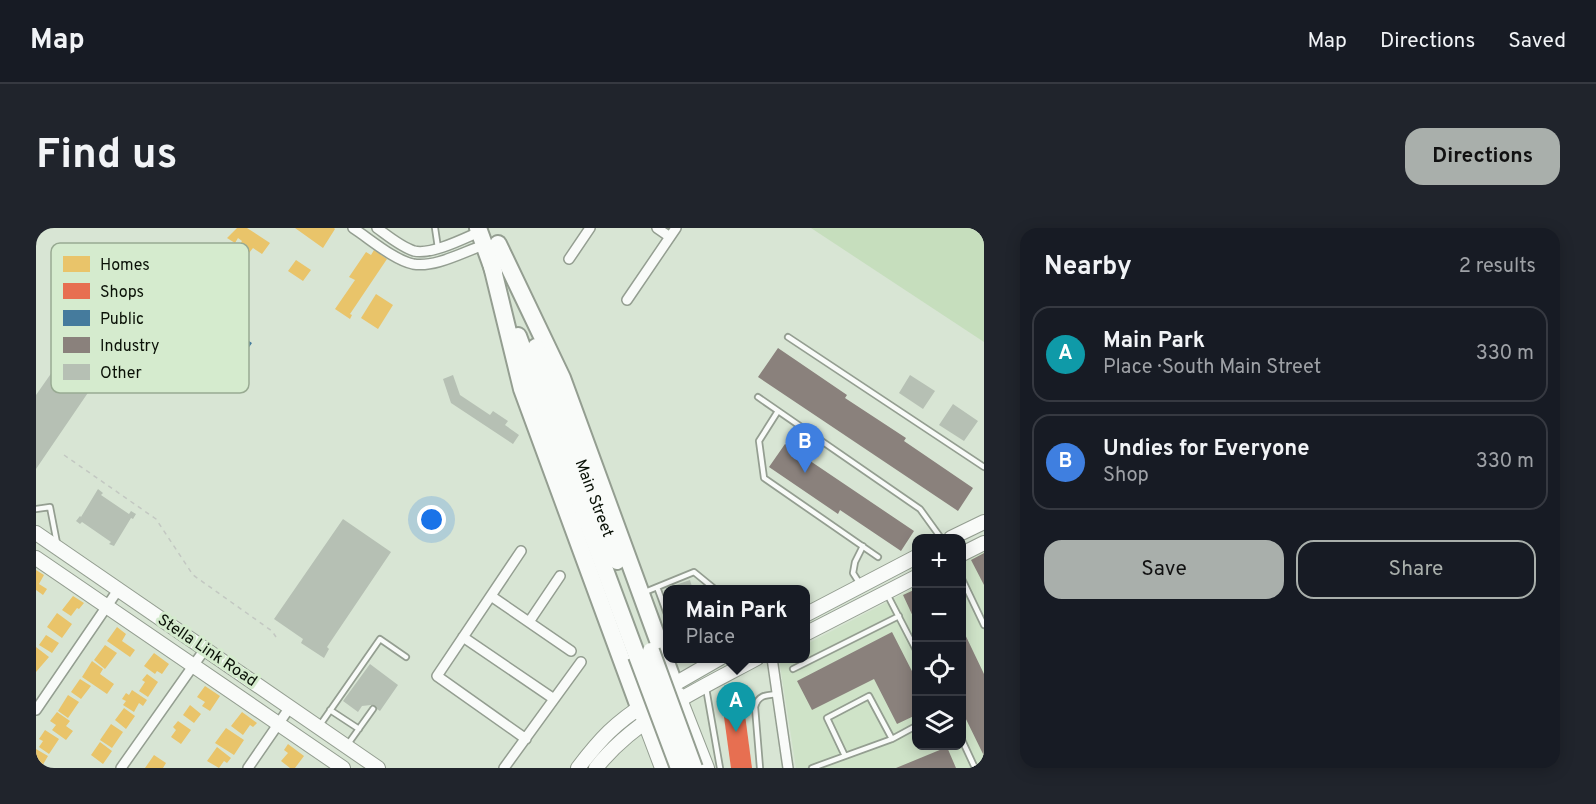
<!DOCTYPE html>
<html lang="en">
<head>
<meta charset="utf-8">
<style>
  body { margin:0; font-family:Overpass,sans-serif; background:#20242c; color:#f1f3f6 }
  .controls { position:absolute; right:18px; bottom:18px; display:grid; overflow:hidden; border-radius:12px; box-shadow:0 3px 15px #0003 }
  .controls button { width:54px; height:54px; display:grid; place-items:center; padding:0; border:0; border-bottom:2px solid #363941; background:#171b24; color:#f1f3f6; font:30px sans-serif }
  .you { position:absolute; left:396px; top:292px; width:21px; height:21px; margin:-15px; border:4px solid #fff; border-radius:50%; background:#1a73e8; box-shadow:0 0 0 9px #1a73e833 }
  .badge { display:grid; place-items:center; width:39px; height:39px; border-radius:50%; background:#a9afab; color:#fff; font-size:20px; font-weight:700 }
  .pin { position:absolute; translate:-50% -50px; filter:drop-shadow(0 2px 3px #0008) }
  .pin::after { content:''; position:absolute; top:32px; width:21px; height:18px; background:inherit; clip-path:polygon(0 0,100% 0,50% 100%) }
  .popup { position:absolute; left:627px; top:357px; width:147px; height:78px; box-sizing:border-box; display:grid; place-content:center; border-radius:12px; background:#171b24; filter:drop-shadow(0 2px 4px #0005); font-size:20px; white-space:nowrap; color:#9ea1a6 }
  .popup b { font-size:22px; color:#f1f3f6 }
  .popup::after { content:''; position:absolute; left:50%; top:100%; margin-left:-12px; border:12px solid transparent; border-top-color:#171b24 }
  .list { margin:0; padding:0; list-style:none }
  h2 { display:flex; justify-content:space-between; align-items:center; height:78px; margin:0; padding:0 24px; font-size:26px }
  h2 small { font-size:20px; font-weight:400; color:#9ea1a6 }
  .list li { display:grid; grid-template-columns:39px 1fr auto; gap:18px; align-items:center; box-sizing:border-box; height:96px; margin:0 12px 12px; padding:0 12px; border:2px solid #363941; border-radius:18px }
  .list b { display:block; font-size:22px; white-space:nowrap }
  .list p { margin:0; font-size:20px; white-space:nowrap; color:#9ea1a6 }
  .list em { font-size:20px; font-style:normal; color:#9ea1a6 }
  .actions { display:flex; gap:12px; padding:18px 24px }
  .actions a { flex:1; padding:14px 0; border:2px solid #a9afab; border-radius:18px; text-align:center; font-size:21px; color:#a9afab }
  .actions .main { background:#a9afab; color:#111 }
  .icon { flex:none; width:33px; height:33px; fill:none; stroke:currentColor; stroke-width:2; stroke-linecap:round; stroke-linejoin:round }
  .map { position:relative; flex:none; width:948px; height:540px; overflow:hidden; border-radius:18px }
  header { display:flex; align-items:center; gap:36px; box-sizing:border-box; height:84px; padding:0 30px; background:#171b24; border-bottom:2px solid #363941 }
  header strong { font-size:28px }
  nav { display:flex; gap:33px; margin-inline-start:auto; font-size:21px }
  .intro { display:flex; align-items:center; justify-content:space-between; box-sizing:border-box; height:144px; padding:0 36px }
  h1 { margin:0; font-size:42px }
  .button { padding:15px 27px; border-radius:18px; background:#a9afab; color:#111; font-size:21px; font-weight:700 }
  main { display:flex; gap:36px; padding:0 36px }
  aside { flex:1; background:#171b24; border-radius:18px; box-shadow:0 3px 15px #0003 }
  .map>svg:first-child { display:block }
  .built { fill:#cfe3c8 }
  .green { fill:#c6debd }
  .homes { fill:#e9c46a }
  .shops { fill:#e76f51 }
  .public { fill:#457b9d }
  .industry { fill:#8a817c }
  .building { fill:#b6c0b4 }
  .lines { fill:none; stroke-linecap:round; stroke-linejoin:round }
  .lane-casing { stroke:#949e91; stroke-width:8 }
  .street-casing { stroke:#949e91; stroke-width:12 }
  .secondary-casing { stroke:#949e91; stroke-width:16 }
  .highway-casing { stroke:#949e91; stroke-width:20 }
  .path { stroke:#c3c8c2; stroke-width:1.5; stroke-dasharray:4.5 4.5; stroke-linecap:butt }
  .lane { stroke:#f9fbf9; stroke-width:4.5 }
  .street { stroke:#f9fbf9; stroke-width:9 }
  .secondary { stroke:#f9fbf9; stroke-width:14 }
  .highway { stroke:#f9fbf9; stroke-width:16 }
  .highway-bridge-casing { stroke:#949e91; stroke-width:20; stroke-linecap:butt }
  .highway-bridge { stroke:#f9fbf9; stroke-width:16 }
  .labels { text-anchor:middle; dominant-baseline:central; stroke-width:6; stroke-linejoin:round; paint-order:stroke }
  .street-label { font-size:16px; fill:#0a1107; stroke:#d5ebce }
  .key { fill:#d5ebce; stroke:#98aa92; stroke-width:1.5 }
  .key-label { font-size:16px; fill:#0a1107 }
</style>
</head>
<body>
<header>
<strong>Map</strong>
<nav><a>Map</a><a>Directions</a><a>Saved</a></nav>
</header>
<div class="intro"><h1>Find us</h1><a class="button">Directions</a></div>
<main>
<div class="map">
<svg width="948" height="540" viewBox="0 0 948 540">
  <rect width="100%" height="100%" fill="#d8e5d4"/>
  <path class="built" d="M948 324V540H760L743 431 769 430V417L880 359V518H926V335Z"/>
  <path class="green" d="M775 0H948V114Z"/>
  <path class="homes" d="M201 0H211L234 15 226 26 217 20 213 25 203 18 206 13 202 10 199 15 191 10Z
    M259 0H298L299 1 287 20Z
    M338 22 351 31 314 86 316 87 314 91 299 81 319 52 313 49 330 24 335 27Z
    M260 32 275 42 267 53 252 43Z
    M340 66 357 77 342 101 325 90Z
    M0 342 8 347 3 356 11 361 7 367 0 362Z
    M37 368 48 375 43 381 41 380 35 388 26 382Z
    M21 385 36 396 26 410 11 399Z
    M81 399 90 406 86 413 99 422 94 429 71 413Z
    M10 407 23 415 16 425 3 417Z
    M69 417 81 425 69 441 58 432Z
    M0 419 13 429 0 444Z
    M118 425 133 436 126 446 121 443 119 446 108 438Z
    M56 433 67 441 64 446 78 456 71 466 46 449Z
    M111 446 122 454 112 469 103 463 109 454 106 452Z
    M44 451 55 458 45 471 35 464Z
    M169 458 184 468 174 483 166 478 169 474 161 469Z
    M96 462 111 472 107 478 103 475 98 484 87 477 90 473 86 471 90 465 93 467Z
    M32 467 43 474 32 490 22 483Z
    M154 477 165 486 158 495 147 487Z
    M88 480 99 488 90 501 79 492Z
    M21 484 34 493 30 498 37 503 30 512 16 502 20 497 14 493Z
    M206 484 221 495 217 499 214 497 207 507 195 498Z
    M142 493 155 502 145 516 135 509 140 502 137 499Z
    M75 496 87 504 76 520 64 512Z
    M190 500 208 512 198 527 179 515Z
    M9 502 23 511 13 526 3 519 7 513 3 511Z
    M64 514 76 523 67 536 55 527Z
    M252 516 268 528 259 540H254L245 533 252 525 248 522Z
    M181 519 195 530 191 535 188 533 183 540 171 533Z
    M0 521 12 528 5 540H0Z
    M118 527 130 535 127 540H109Z"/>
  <path class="shops" d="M706 464 716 540H695L685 467Z"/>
  <path class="public" d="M179 41 210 62 187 96 216 115 191 151 149 125 152 120 134 108Z"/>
  <path class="industry" d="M742 120 811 167 809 170 870 210 868 213 937 260 922 283 722 149Z
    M749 216 878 303 865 323 804 282 802 286 733 239Z
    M948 325V357L935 332Z
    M880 361V395L867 367Z
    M926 400 948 446V528L926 483Z
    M856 404 880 451V487L861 496 838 451 776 482 761 453Z
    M911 519 920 540H860Z"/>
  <path class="building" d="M118 33 139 48 96 111 75 97Z
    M28 127 62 150 0 241V167Z
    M417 147 424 167 454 187 457 183 472 193 469 197 483 207 477 216 415 175 407 151Z
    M874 147 899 163 887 181 863 165Z
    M917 176 942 193 928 213 903 197Z
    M62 261 67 265 65 267 93 286 95 283 100 286 97 291 95 290 78 318 73 316 75 314 46 294 44 296 40 293 44 288 45 289Z
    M307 291 355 324 291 419 293 421 288 430 265 415 267 411 238 391Z
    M654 352 657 362H635L634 359Z
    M334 436 362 457 344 483 335 477 326 478 322 484 307 473Z"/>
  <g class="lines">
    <g class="lane-casing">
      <path id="lane" d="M399 0 402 20
        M752 109 948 239
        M722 169 884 281 905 310
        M742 183 723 213 728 250 842 329
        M0 281 14 279 21 315
        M926 351 948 397
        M824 356 817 345 819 334 827 318
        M621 359 631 386
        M609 364 658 344 680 362
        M851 366 880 422
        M757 441 863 388
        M670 460 684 540
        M294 482 323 501
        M284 497 344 411 370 429
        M926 512 939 540
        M312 516 337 481
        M809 528 791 490 833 468 856 511
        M724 540 719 479C722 467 730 467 741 466
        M776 540 856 511 880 498"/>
    </g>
    <g class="street-casing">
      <path id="street" d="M317 0C334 11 358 32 377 36 399 40 427 24 448 17
        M341 0C352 8 365 19 378 23 395 27 427 11 443 4
        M621 0 634 9
        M533 31 554 0
        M591 72 640 0
        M485 323 401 448 490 511
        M455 368 535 423
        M493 394 524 348
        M427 409 518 471
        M736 430 752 540
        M0 482 82 362
        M85 540 169 421
        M212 540 254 479
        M468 540 545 434"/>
    </g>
    <g class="secondary-casing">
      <path id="secondary" d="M0 305 342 540
        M915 310 948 294
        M926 326 948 315
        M0 330 307 540
        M769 387 880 329
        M769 406 880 349
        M630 461 684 430
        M642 466 671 540
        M606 487 626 540
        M542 540C565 510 579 495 612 474
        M560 540C600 489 664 461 721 430"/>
    </g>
    <g class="highway-casing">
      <g id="highway">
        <path d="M442 0 458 44"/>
        <path d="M462 16 526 150 638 456"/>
        <path d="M455 34 486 161 603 479"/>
        <path d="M482 108 601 428"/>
        <path id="s1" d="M500 119 581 333"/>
      </g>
    </g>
    <path class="path" d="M28 227 120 291 157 347 236 403 240 409"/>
    <use href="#lane" class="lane"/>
    <use href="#street" class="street"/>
    <use href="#secondary" class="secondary"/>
    <use href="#highway" class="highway"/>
    <g class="highway-bridge-casing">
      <path id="highway-bridge" d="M615 423 658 540
        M601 428 643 540"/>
    </g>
    <use href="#highway-bridge" class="highway-bridge"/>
  </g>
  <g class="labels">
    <g class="street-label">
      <text stroke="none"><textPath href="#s1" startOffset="162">Main Street</textPath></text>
      <text transform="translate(171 423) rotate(34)">Stella Link Road</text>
    </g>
  </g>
  <rect x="15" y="15" width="198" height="150" rx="9" class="key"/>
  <rect x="27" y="28" width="27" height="16" fill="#e9c46a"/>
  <rect x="27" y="55" width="27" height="16" fill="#e76f51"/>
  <rect x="27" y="82" width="27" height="16" fill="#457b9d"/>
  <rect x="27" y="109" width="27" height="16" fill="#8a817c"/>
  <rect x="27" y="136" width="27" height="16" fill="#b6c0b4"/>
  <g class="key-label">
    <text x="64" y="42">Homes</text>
    <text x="64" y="69">Shops</text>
    <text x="64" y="96">Public</text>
    <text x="64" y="123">Industry</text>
    <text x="64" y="150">Other</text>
  </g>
</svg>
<div class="controls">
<button>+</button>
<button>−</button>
<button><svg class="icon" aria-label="locate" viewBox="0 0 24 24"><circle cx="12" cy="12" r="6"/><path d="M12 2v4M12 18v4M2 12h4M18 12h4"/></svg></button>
<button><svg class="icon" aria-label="layers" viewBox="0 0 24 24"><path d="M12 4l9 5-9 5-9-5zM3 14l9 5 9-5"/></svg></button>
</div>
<div class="you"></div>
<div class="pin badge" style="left:700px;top:504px;background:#0f9aa8">A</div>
<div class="popup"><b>Main Park</b>Place</div>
<div class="pin badge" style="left:769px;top:245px;background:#3f7fe0">B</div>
</div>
<aside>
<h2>Nearby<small>2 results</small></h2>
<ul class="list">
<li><span class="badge" style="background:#0f9aa8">A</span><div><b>Main Park</b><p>Place · South Main Street</p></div><em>330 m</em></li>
<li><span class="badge" style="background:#3f7fe0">B</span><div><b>Undies for Everyone</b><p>Shop</p></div><em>330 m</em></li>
</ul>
<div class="actions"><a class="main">Save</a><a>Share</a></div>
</aside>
</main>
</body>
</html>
